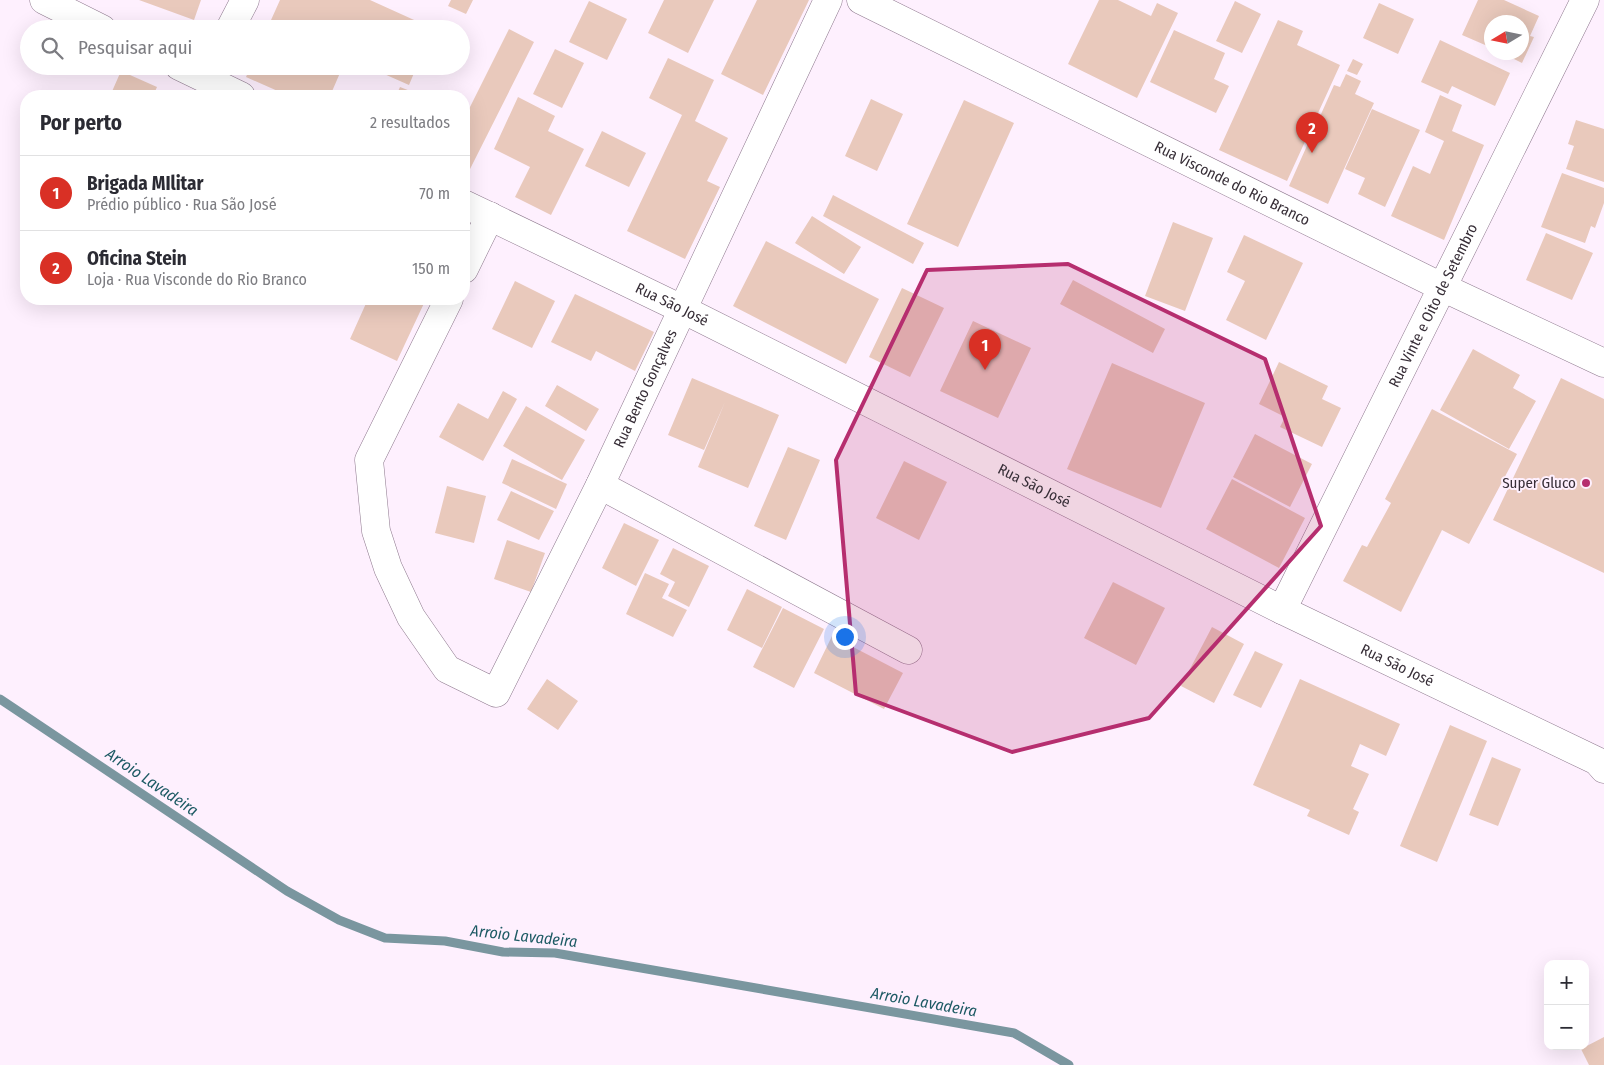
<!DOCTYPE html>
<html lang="pt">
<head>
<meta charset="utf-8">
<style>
  body { margin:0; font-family:"Fira Sans Condensed",sans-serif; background:#f7f7f7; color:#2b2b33 }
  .controls { position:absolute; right:15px; bottom:15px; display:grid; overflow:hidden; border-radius:10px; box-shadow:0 5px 20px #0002 }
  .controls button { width:45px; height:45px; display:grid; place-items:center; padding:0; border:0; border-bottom:1px solid #e1e1e2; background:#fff; color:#2b2b33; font:25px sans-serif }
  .compass { position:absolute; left:1484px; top:15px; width:45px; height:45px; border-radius:50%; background:#fff; box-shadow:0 5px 20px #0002; rotate:260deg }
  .you { position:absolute; left:844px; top:636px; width:18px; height:18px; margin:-12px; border:4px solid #fff; border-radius:50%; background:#1a73e8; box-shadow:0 0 0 8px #1a73e833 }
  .badge { display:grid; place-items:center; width:32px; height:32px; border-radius:50%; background:#d93025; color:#fff; font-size:16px; font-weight:700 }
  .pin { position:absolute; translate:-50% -41px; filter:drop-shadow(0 1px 2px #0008) }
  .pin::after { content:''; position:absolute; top:26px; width:18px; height:15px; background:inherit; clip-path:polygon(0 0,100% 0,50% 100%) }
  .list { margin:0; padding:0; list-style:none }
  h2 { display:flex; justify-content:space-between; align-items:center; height:65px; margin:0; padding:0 20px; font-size:21px }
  h2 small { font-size:16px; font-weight:400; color:#7c7c81 }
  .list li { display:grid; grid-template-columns:32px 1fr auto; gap:15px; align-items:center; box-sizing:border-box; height:75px; padding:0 20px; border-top:1px solid #e1e1e2 }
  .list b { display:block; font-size:19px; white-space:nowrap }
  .list p { margin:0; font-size:16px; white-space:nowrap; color:#7c7c81 }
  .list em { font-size:16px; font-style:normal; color:#7c7c81 }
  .icon { flex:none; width:28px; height:28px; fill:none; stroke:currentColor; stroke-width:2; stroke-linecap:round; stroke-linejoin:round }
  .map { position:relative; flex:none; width:1604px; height:1065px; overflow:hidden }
  .search { position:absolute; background:#fff; box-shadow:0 5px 20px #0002; left:20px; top:20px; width:450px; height:55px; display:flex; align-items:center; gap:12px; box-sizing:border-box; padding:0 18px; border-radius:28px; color:#7c7c81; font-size:19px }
  .panel { position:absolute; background:#fff; box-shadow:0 5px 20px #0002; left:20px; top:90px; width:450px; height:215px; border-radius:20px }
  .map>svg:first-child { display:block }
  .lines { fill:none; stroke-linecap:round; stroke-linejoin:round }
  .stream { stroke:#7a969f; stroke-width:9 }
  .building { fill:#e9c9bc }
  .minor-casing { stroke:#8e798e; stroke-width:29 }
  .major-casing { stroke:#8e798e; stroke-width:29 }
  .minor { stroke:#fff; stroke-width:28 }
  .major { stroke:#fff; stroke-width:28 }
  .marked { fill:#b62e6f; fill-opacity:0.2; stroke:#b62e6f; stroke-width:4; stroke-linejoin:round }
  .poi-dot { fill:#b62e6f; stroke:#fef0fe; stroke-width:2 }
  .labels { text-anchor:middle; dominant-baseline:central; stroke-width:4; stroke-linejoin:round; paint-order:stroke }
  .street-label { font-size:15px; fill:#372e37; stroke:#fef0fe }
  .poi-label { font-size:15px; fill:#372e37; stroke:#fef0fe; text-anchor:end }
  .water-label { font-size:16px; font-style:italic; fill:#1d5a64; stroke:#fef0fe }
</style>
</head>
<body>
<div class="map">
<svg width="1604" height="1065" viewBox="0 0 1604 1065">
  <rect width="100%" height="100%" fill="#fef0fe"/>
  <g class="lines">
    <path class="stream" d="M0 699 287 891 339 920 385 938 445 941 503 952 555 953 1014 1033 1069 1065"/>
  </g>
  <path class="building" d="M139 0H201L194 20Z
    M280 0H370L434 29H267Z
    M451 0H473L466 14 448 6Z
    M664 0H714L688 53 648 33Z
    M757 0H809L763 95 721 74Z
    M1099 0H1118L1151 16 1157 3 1178 13 1137 98 1068 64Z
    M1478 0H1504L1539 16 1530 36 1534 37 1522 63 1500 52H1522V22H1492V48L1462 35Z
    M589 1 627 19 607 60 569 42Z
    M1235 1 1261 14 1242 53 1216 41Z
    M1379 3 1414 19 1398 54 1363 38Z
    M1278 20 1303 31 1297 45 1340 65 1287 181 1219 150Z
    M509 29 534 42 468 173 464 171V119Z
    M1174 30 1225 53 1214 79 1229 86 1216 113 1150 82Z
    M1440 40 1510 73 1495 106 1452 86 1448 94 1421 82Z
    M555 49 584 63 562 108 533 94Z
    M668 58 714 80 695 121 728 138 707 181 720 187 685 259 627 231 682 115 649 98Z
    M1353 59 1363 64 1357 75 1347 71Z
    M251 66H343L330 96H289L246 77Z
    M366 66H417L409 85Z
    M121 71 157 87 153 96H110Z
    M1346 74 1361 81 1355 94 1374 103 1328 204 1289 186 1334 85 1340 87Z
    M400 87 423 96H396Z
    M1440 95 1462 105 1452 131 1484 145 1444 240 1391 216 1413 166 1430 174 1444 141 1425 132Z
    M518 97 555 116 548 131 584 149 551 215 515 197 530 167 494 149Z
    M871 99 903 114 877 171 845 156Z
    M964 100 1014 123 958 247 907 224Z
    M1372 109 1420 130 1385 207 1358 194 1365 178 1345 169Z
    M1576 120 1604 129V182L1566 169 1574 146 1568 144Z
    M602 131 646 153 629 187 585 166Z
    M1562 173 1604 188V203L1595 228 1591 226 1585 243 1541 227Z
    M833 195 924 243 913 264 823 216Z
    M812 216 861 247 844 274 795 243Z
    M1173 222 1213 238 1185 311 1145 296Z
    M1546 233 1593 253 1572 300 1526 280Z
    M1244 235 1303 263 1266 340 1226 320 1245 281 1227 272Z
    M766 241 879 299 846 364 733 306Z
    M1073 280 1165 329 1153 353 1060 304Z
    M515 281 555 301 532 348 492 329Z
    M902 288 944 308 910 377 869 357Z
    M575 294 654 332 635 371 596 351 591 361 551 342Z
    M368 299H426L397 361 350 339Z
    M973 321 1031 348 998 418 940 391Z
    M1473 349 1520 375 1513 388 1536 401 1509 449 1440 410Z
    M1279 362 1328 386 1322 399 1341 408 1322 447 1280 427 1285 417 1259 404Z
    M1112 363 1205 403 1161 508 1067 469Z
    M692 378 779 415 748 488 698 467 725 402 704 450 668 435Z
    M1561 378 1604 399V573L1493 520Z
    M557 385 599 409 586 431 545 406Z
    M503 391 517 399 483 461 439 437 458 403 488 419Z
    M526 406 585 440 562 480 503 446Z
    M1432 409 1517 454 1469 544 1442 530 1401 612 1343 581 1362 545 1367 547 1391 503 1385 499Z
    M1255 434 1312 464 1290 507 1233 477Z
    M788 447 820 460 786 540 754 526Z
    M512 459 567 484 556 509 502 483Z
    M904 461 947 482 919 540 876 518Z
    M1232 479 1305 518 1279 568 1206 529Z
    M447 486 486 496 474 543 435 533Z
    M511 491 554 511 539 540 497 520Z
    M624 523 659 540 636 586 602 568Z
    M507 540 545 553 531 592 494 579Z
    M673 548 709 566 689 607 668 596 675 582 660 574Z
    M645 573 669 584 662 598 687 610 673 637 626 614Z
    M1113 582 1165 608 1136 665 1084 638Z
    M747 589 782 607 762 648 727 630Z
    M783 608 824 629 794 688 753 667Z
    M1212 627 1244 644 1214 703 1181 686Z
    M832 636 903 673 884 709 814 673Z
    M1255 651 1283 664 1261 708 1233 695Z
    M547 679 578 701 558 730 527 709Z
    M1300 679 1400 724 1386 756 1360 744 1351 766 1369 774 1353 809 1359 812 1349 835 1307 816 1310 810 1253 785Z
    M1450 725 1487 741 1437 862 1400 846Z
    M1492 757 1521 769 1498 826 1469 815Z
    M1604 1037V1065H1589L1581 1049Z"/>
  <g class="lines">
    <g class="minor-casing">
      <g id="minor">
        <path id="s1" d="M861 0 1444 288 1604 363"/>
        <path d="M230 29 245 0"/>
        <path d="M464 269 490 216"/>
        <path id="s2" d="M449 299 369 460 376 531 388 568 411 617 447 669 496 693 600 485 828 0"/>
        <path d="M600 485 908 650"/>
        <path id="s3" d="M1282 610 1585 0"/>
      </g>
    </g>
    <g class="major-casing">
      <g id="major">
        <path d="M44 0 102 29"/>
        <path d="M179 66 241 96"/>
        <path id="s4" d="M464 204 684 310 1282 610 1597 761 1604 769"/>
      </g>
    </g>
    <use href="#minor" class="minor"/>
    <use href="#major" class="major"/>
  </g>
  <path class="marked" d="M1068 264 1265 359 1321 526 1149 718 1012 752 856 694 836 460 927 270Z"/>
  <circle class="poi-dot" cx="1586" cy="483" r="5"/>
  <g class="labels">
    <g class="street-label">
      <text stroke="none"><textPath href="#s1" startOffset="414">Rua Visconde do Rio Branco</textPath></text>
      <text stroke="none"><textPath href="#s4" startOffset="231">Rua São José</textPath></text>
      <text stroke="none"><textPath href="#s3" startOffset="340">Rua Vinte e Oito de Setembro</textPath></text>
      <text stroke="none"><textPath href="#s2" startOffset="801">Rua Bento Gonçalves</textPath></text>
      <text stroke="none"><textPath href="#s4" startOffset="636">Rua São José</textPath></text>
      <text stroke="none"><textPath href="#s4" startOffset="1041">Rua São José</textPath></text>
    </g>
    <g class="poi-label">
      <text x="1576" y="483">Super Gluco</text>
    </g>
    <g class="water-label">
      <text transform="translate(152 782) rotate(34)">Arroio Lavadeira</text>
      <text transform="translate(524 936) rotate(6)">Arroio Lavadeira</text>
      <text transform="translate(924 1002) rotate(10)">Arroio Lavadeira</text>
    </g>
  </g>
</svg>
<div class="controls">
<button>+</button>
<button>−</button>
</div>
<svg class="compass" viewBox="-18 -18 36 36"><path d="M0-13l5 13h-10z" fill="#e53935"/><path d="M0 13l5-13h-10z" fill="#7c7c81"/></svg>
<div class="you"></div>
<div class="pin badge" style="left:985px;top:370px">1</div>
<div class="pin badge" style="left:1312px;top:153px">2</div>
<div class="search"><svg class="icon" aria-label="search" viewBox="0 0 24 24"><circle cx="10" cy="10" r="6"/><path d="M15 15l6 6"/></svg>Pesquisar aqui</div>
<section class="panel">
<h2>Por perto<small>2 resultados</small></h2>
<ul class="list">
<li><span class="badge">1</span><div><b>Brigada MIlitar</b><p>Prédio público · Rua São José</p></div><em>70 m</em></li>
<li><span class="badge">2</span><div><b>Oficina Stein</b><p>Loja · Rua Visconde do Rio Branco</p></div><em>150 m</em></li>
</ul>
</section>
</div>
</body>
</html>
